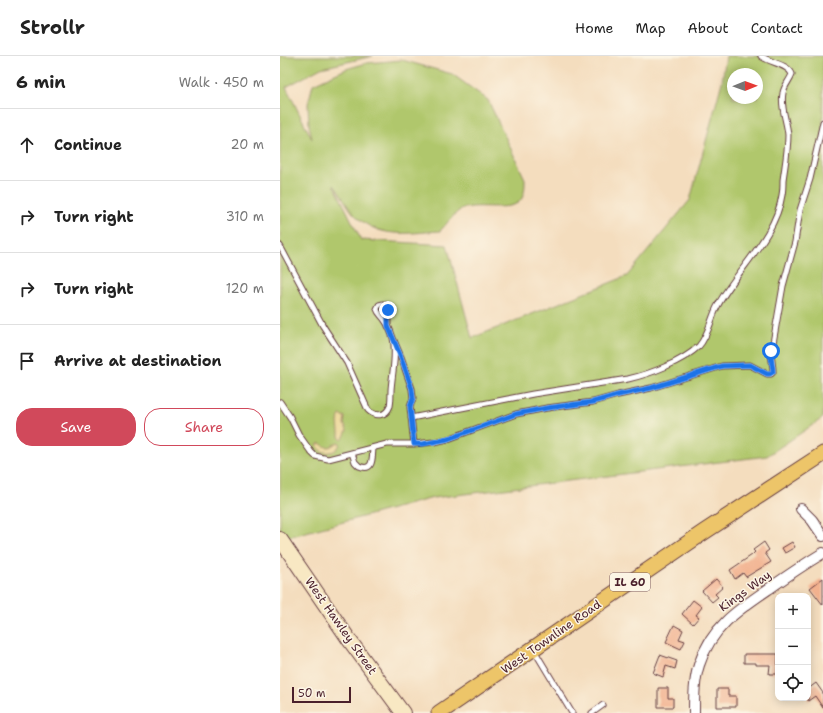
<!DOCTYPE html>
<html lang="en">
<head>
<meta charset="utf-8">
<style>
  body { margin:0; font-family:"Shantell Sans",sans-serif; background:#f2f2f2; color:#222 }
  .controls { position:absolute; right:12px; bottom:12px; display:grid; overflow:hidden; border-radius:8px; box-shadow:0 2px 10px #0003 }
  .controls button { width:36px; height:36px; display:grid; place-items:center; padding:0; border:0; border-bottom:1px solid #e0e0e0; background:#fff; color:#222; font:20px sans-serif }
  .compass { position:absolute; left:447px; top:12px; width:36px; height:36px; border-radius:50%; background:#fff; box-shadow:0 2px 10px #0003; rotate:89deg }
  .scale { position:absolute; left:12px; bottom:10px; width:59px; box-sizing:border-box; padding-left:4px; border:2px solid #4a1f2b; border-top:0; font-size:11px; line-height:14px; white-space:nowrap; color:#4a1f2b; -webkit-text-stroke:3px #fcf5e5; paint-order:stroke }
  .stop { position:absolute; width:12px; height:12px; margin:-9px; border:3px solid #1a73e8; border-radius:50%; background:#fff }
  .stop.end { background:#1a73e8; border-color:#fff; box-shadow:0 1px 4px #0008 }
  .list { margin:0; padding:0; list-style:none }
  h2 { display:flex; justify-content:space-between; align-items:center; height:52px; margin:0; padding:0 16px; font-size:17px }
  h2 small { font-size:13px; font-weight:400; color:#767676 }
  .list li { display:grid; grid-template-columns:26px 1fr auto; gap:12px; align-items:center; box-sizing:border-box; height:72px; padding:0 16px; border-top:1px solid #e0e0e0 }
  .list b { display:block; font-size:15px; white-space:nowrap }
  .list em { font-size:13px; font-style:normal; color:#767676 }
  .actions { display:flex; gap:8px; padding:12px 16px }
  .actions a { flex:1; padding:9px 0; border:1px solid #d1495b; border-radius:16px; text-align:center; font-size:14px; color:#d1495b }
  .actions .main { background:#d1495b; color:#fff }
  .icon { flex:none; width:22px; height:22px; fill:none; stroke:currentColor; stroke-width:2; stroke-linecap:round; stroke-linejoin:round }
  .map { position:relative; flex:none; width:543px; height:657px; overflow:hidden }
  header { display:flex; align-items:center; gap:24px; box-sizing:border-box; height:56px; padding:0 20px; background:#fff; border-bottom:1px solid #e0e0e0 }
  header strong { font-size:19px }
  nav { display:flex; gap:22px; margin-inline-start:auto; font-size:14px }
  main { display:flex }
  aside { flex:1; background:#fff }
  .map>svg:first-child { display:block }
  .green { fill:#b0c76c; stroke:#7d734c; fill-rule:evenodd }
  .sand { fill:#eeda9e; stroke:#9c7c64 }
  .building { fill:#f2b18e }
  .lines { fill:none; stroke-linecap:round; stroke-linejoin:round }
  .lane-casing { stroke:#643c41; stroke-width:7 }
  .street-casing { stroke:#643c41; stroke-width:12 }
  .secondary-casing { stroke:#643c41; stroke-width:16 }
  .primary-casing { stroke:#643c41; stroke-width:17 }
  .lane { stroke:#fff; stroke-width:5 }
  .street { stroke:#fff; stroke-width:10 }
  .secondary { stroke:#f8e8c3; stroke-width:14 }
  .primary { stroke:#edc569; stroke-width:15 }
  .route { stroke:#1a73e8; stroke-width:5 }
  .labels { text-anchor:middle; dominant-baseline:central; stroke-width:3; stroke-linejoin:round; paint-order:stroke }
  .shield { fill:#fcf5e5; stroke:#7f5f63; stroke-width:1 }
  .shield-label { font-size:11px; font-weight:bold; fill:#4a1f2b }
  .street-label { font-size:12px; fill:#4a1f2b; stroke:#fcf5e5 }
</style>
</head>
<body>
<header>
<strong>Strollr</strong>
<nav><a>Home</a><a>Map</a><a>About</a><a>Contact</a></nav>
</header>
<main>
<aside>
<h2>6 min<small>Walk · 450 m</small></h2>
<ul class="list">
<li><svg class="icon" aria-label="ahead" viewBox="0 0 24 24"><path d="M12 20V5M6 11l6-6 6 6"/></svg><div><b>Continue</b></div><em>20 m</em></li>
<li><svg class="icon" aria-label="right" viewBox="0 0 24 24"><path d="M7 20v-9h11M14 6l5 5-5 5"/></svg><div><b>Turn right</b></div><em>310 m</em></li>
<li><svg class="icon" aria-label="right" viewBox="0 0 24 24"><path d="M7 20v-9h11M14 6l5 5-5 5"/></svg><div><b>Turn right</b></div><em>120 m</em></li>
<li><svg class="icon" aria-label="arrive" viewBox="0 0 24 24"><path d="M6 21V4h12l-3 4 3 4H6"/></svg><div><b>Arrive at destination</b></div></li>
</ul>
<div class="actions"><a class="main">Save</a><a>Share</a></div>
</aside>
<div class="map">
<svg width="543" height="657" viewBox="0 0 543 657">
  <rect width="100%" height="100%" fill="#fcf5e5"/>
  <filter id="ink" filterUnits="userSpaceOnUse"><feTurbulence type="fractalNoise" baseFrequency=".025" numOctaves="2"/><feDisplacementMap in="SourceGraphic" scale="8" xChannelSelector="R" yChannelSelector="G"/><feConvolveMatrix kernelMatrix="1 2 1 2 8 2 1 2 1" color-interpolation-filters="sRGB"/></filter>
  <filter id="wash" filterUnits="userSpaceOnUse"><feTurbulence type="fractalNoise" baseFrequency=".012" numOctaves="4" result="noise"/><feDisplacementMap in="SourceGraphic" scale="16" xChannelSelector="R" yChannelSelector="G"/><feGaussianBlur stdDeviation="0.9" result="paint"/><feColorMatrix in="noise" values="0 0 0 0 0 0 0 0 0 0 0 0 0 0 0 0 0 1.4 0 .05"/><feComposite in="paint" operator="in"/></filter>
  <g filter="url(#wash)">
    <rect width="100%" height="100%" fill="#f4ddbe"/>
    <path class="green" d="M0 0H93L41 12 6 31 32 83 29 69 28 48 33 28 66 13 87 7 122 4 172 18 208 44 245 123C245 130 245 139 240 145 230 156 197 147 182 153 176 155 165 170 160 175 126 177 98 184 73 157 66 149 61 137 54 129L81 184 167 189 192 282 347 220 410 144 442 26 446 0H543V362L487 400 153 442 0 483ZM453 18H477V42H453Z"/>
    <path class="sand" d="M60 359 65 361 64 368 67 374 64 381 62 383 59 381C60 374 56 365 60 359Z
      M58 386 60 387C58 396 49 398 41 395L37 389 40 387C49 394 49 391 58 386Z"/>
    <g id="blocks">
      <path class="building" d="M484 486 489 494 485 497 491 506 466 521 463 517 455 523 450 514 472 499 475 496 473 494Z
        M512 486 515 491 505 497 502 492Z
        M543 522V549L530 532Z
        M436 523 443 531 435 538 438 541 432 546 422 535Z
        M413 544 422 551 416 559 419 561 413 568 402 558Z
        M394 569 403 574 399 583 405 585 401 593 386 586Z
        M464 598H498L497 618H489L490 609H476V607H464Z
        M380 599 397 605 395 613 386 610 383 621 373 617Z
        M536 627 543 637V652L535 640 528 645V633Z
        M378 632H388V642H393V651H378Z
        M437 633H448V640H456V651H437Z"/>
    </g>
  </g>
  <g filter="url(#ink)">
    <use href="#blocks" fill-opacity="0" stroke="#643c41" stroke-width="1"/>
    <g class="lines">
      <g class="lane-casing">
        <path id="lane" d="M0 190 43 270 67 307 88 354C95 361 106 361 110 350 111 345 111 339 111 334 112 318 117 298 113 282 111 276 108 268 104 263 101 259 98 257 97 253L99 249 103 248 106 250 108 254V270
          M113 282 121 301 132 333 133 342 130 351 134 388 154 386 168 383 236 358 267 352 313 346 338 339 371 332 442 310 470 309 487 318H491L493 316C493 303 489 302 493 287L503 230 515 186 520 154 530 123 543 66
          M0 346 10 361 19 379 31 396 35 400 48 403 107 388H134
          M131 362 253 338 348 323C370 318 402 306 419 290 429 279 431 261 438 249 457 214 496 180 502 139 503 134 503 129 503 124 505 109 508 94 508 79 507 65 500 51 503 37 504 30 510 24 512 18 508 8 490 7 481 0
          M72 397 75 406 79 410C94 416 92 402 93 392
          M254 594 292 657
          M312 657 323 649"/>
      </g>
      <g class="street-casing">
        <path id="street" d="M521 453 532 464 543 480
          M414 657C414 641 414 624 419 609 431 571 459 553 490 532 507 520 525 508 543 497"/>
      </g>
      <g class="secondary-casing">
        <path id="secondary" d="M0 483 70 585 123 657"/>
      </g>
      <g class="primary-casing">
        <path id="primary" d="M159 657 424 476 543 398"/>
      </g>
      <use href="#lane" class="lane"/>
      <use href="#street" class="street"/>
      <use href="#secondary" class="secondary"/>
      <use href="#primary" class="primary"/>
    </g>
  </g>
  <g class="lines" filter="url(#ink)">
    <path class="route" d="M108 254V270L121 301 132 333 133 342 130 351 134 388H143L168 383 236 358 267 352 313 346 338 339 371 332 442 310 470 309 487 318H490L493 316C493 309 490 302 491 295"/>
  </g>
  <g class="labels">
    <rect class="shield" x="330" y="517" width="40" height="18" rx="3"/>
    <g class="shield-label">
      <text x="350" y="526">IL 60</text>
    </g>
    <g class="street-label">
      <text transform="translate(465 535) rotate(-36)">Kings Way</text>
      <text transform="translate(61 570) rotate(55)">West Hawley Street</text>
      <text transform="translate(271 581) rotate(-35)">West Townline Road</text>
    </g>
  </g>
</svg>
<div class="controls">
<button>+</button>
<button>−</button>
<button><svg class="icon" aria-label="locate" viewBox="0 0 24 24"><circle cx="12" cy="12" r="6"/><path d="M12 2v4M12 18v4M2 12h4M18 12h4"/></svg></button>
</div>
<svg class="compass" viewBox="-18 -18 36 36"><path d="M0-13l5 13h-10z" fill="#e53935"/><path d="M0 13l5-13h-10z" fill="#767676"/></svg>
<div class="scale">50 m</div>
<div class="stop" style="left:491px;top:295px"></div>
<div class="stop end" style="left:108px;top:254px"></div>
</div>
</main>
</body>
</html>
